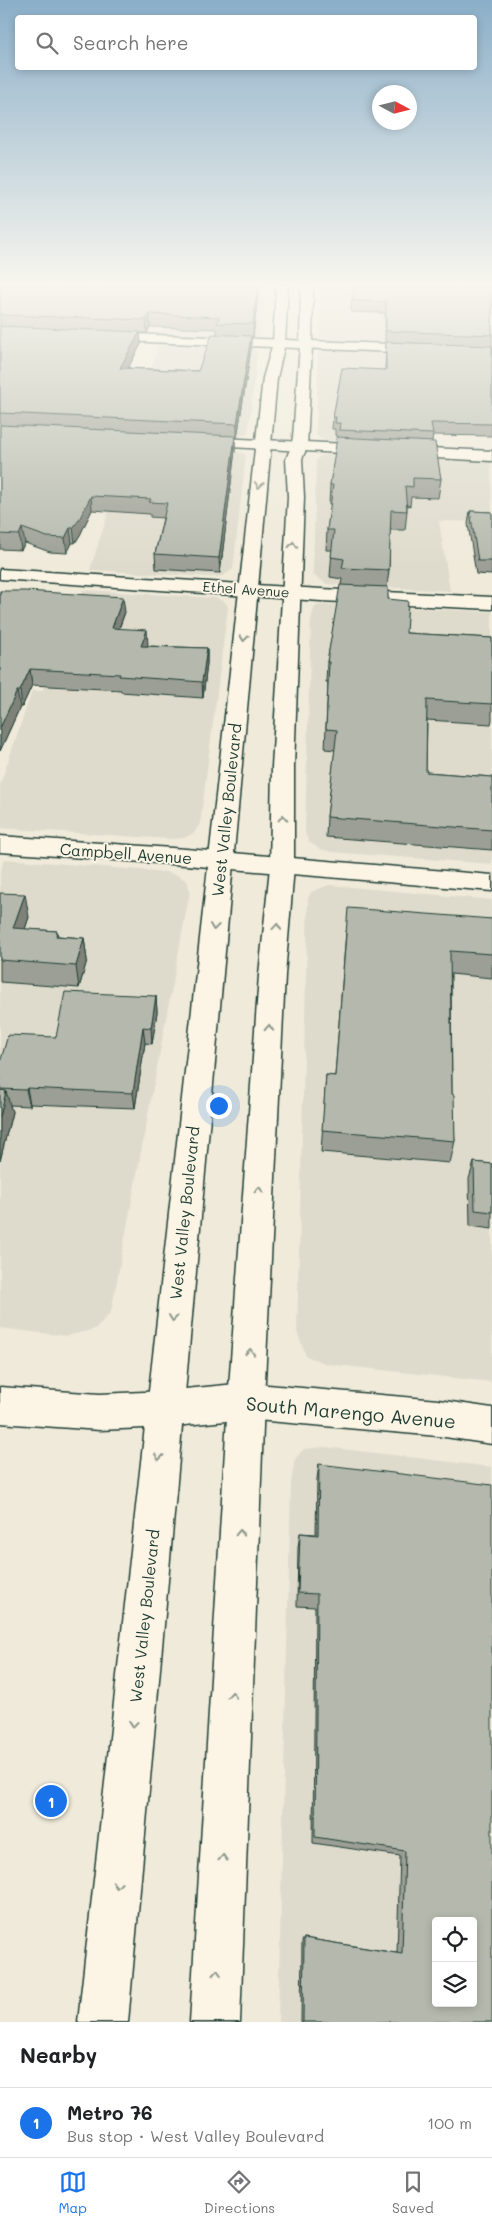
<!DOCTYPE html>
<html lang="en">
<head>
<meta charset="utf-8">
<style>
  body { margin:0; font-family:Mali,sans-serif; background:#f6f6f6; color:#202124 }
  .controls { position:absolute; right:15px; bottom:15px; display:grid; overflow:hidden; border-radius:5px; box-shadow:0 2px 8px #0003 }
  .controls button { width:45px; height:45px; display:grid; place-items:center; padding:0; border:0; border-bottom:1px solid #e0e0e0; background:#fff; color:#202124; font:25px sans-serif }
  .compass { position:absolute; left:372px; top:85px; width:45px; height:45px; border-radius:50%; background:#fff; box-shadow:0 2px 8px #0003; rotate:97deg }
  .you { position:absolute; left:218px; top:1105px; width:18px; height:18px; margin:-12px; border:4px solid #fff; border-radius:50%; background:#1a73e8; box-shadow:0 0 0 8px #1a73e833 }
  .badge { display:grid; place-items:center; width:32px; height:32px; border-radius:50%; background:#1a73e8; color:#fff; font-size:16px; font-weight:700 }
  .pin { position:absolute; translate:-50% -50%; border:2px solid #fff; box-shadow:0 1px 5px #0006 }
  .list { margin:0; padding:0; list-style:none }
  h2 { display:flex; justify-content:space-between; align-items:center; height:65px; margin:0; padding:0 20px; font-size:21px }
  h2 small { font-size:16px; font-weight:400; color:#757577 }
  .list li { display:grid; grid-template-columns:32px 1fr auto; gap:15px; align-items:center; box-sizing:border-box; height:70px; padding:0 20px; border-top:1px solid #e0e0e0 }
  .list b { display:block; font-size:19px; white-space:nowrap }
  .list p { margin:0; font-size:16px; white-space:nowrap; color:#757577 }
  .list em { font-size:16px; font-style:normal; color:#757577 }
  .icon { flex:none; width:28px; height:28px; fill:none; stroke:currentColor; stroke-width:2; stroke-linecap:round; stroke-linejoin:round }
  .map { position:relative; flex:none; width:492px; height:2022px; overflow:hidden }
  .search { position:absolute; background:#fff; box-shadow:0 2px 8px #0003; left:15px; right:15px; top:15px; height:55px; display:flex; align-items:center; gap:12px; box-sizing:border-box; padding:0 18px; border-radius:5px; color:#757577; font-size:19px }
  .sheet { height:135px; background:#fff }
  nav { display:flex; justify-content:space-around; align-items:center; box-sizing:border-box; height:70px; border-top:1px solid #e0e0e0; background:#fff; font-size:14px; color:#757577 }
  nav a { display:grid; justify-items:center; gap:2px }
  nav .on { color:#1a73e8 }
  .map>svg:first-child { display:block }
  .built { fill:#dedbcc; fill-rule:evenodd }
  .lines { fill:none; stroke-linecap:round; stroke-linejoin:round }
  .minor-casing { stroke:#1f3d34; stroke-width:3 }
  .tertiary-casing { stroke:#1f3d34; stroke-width:3 }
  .primary-casing { stroke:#1f3d34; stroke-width:3 }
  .minor { fill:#fcf5e5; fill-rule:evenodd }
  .tertiary { fill:#fcf5e5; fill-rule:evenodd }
  .primary { fill:#fcf5e5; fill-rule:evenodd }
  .wall { fill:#9c9f95; stroke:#1f3d34; fill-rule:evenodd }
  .shaded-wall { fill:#7f8279; stroke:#1f3d34 }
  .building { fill:#b5b9ad; stroke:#1f3d34; fill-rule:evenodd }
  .oneway { stroke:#8e998c }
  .labels { text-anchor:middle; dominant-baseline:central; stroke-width:4; stroke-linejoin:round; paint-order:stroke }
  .far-street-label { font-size:14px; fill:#1f3d34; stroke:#fcf5e5 }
  .street-label { font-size:16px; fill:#1f3d34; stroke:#fcf5e5 }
  .near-street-label { font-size:19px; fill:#1f3d34; stroke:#fcf5e5 }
</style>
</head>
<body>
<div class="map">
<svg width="492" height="2022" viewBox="0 0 492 2022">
  <rect width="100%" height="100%" fill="#efeada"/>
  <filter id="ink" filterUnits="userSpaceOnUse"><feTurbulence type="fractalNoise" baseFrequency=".02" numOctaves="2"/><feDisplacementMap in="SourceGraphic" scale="10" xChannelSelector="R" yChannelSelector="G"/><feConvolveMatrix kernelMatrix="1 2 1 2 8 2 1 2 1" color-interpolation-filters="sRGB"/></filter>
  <g filter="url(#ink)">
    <path class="built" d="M176 285H267L260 335 250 338 160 335Z
      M320 285H410L419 344 328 341 321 338 319 336Z
      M159 343 247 347 258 350 248 433 234 438 148 382Z
      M330 350 419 354 373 444 330 442 321 439 316 435 318 354Z
      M130 444 234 450 246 455 233 569 223 576 211 577 90 570Z
      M328 454 491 462 492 522 439 521 450 591 327 584 313 575 316 461 319 457Z
      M83 590 216 598 225 602 228 607 200 824 194 833 184 838 171 839 0 828V785L32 691H42Z
      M332 604 492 612V864L332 852 320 849 309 842 305 833 311 619 315 606Z
      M4 859 165 872 177 875 187 881 190 891 111 1312 95 1329 67 1336 0 1328V874Z
      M329 885 492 900V1382L327 1364 306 1356 297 1332 308 899 311 892Z
      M325 1447 492 1467V2022H278L291 1483 295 1459 304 1449ZM436 1921H473V2003H436Z"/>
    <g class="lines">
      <g class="minor-casing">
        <path id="minor" d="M104 333 492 348V356L99 340 98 337Z
          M199 437 492 451V461L194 445 191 442 194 439Z
          M0 569 321 589 492 597V609L321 601 0 579Z
          M0 836 186 849 492 875V891L186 865 0 852Z"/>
      </g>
      <g class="tertiary-casing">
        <path id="tertiary" d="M246 1383 438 1400 492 1408V1444L438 1436 246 1419 165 1427 100 1430 0 1423V1387L100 1394 165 1391Z"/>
      </g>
      <g class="primary-casing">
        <path id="primary" d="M276 285H288L285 343 277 378 128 2022H78L263 378 273 343Z
          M301 285H313L312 345 307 447 302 459 304 497 294 767V867L285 975 264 1401 240 2022H190L228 1401 259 975 270 867 272 767 288 497 286 459 291 447 293 437 300 345Z"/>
      </g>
      <use href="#minor" class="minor"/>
      <use href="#tertiary" class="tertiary"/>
      <use href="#primary" class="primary"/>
    </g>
    <path class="wall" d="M0 285H259L253 337H251V349L237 438H235V450L220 573 156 569 155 554 163 518 150 517V514L92 510 80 535 75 543H72L67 553 50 552 25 543 21 550 0 549ZM150 327 217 329V334L198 371 128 368 141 344 140 333H147Z
      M492 285V436L433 435 432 441 441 479 438 498 411 497 410 506 407 505V511L405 530H390L389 570 387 587 388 599 406 633 492 638V720L491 724 427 720 426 772 492 777V850L326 837 327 817 335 750 325 749 328 682H326L327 662 341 585 342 579 330 577 332 550H326L327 530 331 504H329L330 485 338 436 335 435V429H332L333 417 385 369 386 342 428 344 385 342V313L351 312 352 301Z
      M470 511 492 512V575L476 574 468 524Z
      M0 591 125 612 119 629 148 646 207 648V663L203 698 121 692V690L32 685 22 707H20L0 751Z
      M0 893 29 917 25 929 57 931 58 936 84 938 87 960 79 988 0 982Z
      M492 919V978L451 974 452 1094 455 1141 450 1163 321 1152 326 1075 335 1076 346 931Z
      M156 996 157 1012 152 1044 145 1043 135 1108 30 1104V1106L10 1105 12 1112 0 1161V1063L56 1037Z
      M474 1162 492 1164V1229L470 1226 469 1179Z
      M319 1464 492 2022H301L302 1941 304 1938 397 1953 400 1856 313 1843 315 1607 297 1606 298 1547 300 1533 316 1534 317 1479Z"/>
    <path class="shaded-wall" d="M258 285H259V287L253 337V324Z
      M150 314V327L147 333 146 320Z
      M140 332 141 344 121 381 120 368Z
      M251 336V349L237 438V424Z
      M235 436V450L220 573 219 558Z
      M91 496 92 510 80 535 75 543 73 528Z
      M22 528 25 543 21 550 19 535Z
      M70 528 72 543 67 553 65 538Z
      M123 597 125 612 113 644 112 628Z
      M147 630 148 646 142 662 141 646Z
      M207 648V663L203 698 202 682Z
      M30 669 32 685 22 707 20 691Z
      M17 691 20 707 0 751V728Z
      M25 894 29 917 18 950 13 928Z
      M84 938 87 960 79 988 76 966Z
      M156 996 157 1012 152 1044 151 1028Z
      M143 1027 145 1043 135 1108 133 1093Z
      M27 1088 30 1104V1106L26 1090Z
      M6 1091 12 1112 0 1161V1117Z"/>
    <path class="building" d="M0 285H258L253 324 217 323 219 317 150 314 146 320 0 315Z
      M354 285H492V335L386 331V302L352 301Z
      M0 326 140 332 120 368 198 371 212 334 251 336 237 424 0 413Z
      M386 342 492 346V424L431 423 433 434 339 430 340 423H335L336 417H333L342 368 386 370Z
      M0 425 235 436 219 558 155 554 167 503 149 502 151 499 91 496 79 520 73 528H70L65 538 47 537 22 528 19 535 0 534Z
      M337 437 435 442 441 479 413 478V487L405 486 407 511 391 510 389 570 342 568 344 559 331 557 334 530H327L333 485H330Z
      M470 511 492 512V561H478Z
      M340 585 388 587V599L408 601 406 633 492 638V704L427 700 426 772 492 777V830L327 817 337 730 326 729 329 662H327Z
      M0 591H25L123 597 112 628 147 630 141 646 207 648 202 682 119 676 120 674 30 669 20 691H17L0 728Z
      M0 893 25 894 13 928 57 931 56 936 84 938 76 966 0 960Z
      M348 908 492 919V954L450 951 452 1094 454 1095 455 1141 322 1130 326 1075 335 1076Z
      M65 992 156 996 151 1028 143 1027 133 1093 27 1088 26 1090 0 1089V1063L8 1035 56 1037Z
      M0 1090 6 1091 0 1117Z
      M474 1162 492 1164V1212L475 1210Z
      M319 1464 492 1485V2022H303L304 1938 402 1954 405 1851 315 1837 317 1594 298 1593 300 1533 318 1535ZM436 1921H473V2003H436Z"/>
    <defs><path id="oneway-chevron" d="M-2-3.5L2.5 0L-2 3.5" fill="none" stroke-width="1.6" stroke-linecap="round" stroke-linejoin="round" transform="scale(1.25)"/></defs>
    <g class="oneway">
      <use href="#oneway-chevron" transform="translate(259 485) rotate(96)"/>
      <use href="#oneway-chevron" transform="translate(293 545) rotate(-87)"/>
      <use href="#oneway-chevron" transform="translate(244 638) rotate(96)"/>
      <use href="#oneway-chevron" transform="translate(283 818) rotate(-89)"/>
      <use href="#oneway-chevron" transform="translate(214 927) rotate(96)"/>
      <use href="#oneway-chevron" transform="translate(277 927) rotate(-85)"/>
      <use href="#oneway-chevron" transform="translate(269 1028) rotate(-87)"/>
      <use href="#oneway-chevron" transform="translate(259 1190) rotate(-87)"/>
      <use href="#oneway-chevron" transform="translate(173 1318) rotate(96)"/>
      <use href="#oneway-chevron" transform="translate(250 1352) rotate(-86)"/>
      <use href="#oneway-chevron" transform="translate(159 1457) rotate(96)"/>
      <use href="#oneway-chevron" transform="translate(240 1533) rotate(-87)"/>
      <use href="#oneway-chevron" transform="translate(232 1695) rotate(-87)"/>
      <use href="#oneway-chevron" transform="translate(133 1724) rotate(96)"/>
      <use href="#oneway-chevron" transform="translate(223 1858) rotate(-87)"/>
      <use href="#oneway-chevron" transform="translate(117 1885) rotate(96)"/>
      <use href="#oneway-chevron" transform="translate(217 1973) rotate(-87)"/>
    </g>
  </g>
  <linearGradient id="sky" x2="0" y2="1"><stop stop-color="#8bafc9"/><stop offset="0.5" stop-color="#f8f6ee"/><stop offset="1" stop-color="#f8f6ee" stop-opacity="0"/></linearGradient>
  <rect width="492" height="568" fill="url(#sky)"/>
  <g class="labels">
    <g class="far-street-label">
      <text transform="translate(246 589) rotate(4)">Ethel Avenue</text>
    </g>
    <g class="street-label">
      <text transform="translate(226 810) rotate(-84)">West Valley Boulevard</text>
      <text transform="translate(126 853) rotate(4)">Campbell Avenue</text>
      <text transform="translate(184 1213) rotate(-84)">West Valley Boulevard</text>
      <text transform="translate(144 1616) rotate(-84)">West Valley Boulevard</text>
    </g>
    <g class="near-street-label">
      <text transform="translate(351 1412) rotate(5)">South Marengo Avenue</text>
    </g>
  </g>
</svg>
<div class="controls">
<button><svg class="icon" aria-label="locate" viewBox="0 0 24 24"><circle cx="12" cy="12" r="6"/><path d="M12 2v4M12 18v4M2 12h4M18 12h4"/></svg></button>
<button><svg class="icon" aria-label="layers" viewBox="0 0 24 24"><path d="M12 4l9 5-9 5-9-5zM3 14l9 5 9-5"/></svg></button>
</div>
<svg class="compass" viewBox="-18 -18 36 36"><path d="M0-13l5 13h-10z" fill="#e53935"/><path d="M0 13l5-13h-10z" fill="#757577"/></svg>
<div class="you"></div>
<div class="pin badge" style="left:51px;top:1801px">1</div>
<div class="search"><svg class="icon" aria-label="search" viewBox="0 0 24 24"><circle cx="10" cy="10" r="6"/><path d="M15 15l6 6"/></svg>Search here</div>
</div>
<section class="sheet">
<h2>Nearby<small></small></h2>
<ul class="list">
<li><span class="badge">1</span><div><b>Metro 76</b><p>Bus stop · West Valley Boulevard</p></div><em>100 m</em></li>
</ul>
</section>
<nav>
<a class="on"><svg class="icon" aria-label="map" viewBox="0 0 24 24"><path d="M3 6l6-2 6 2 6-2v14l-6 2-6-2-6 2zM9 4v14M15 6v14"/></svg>Map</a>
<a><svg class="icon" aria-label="directions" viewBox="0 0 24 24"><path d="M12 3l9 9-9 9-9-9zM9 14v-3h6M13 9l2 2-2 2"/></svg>Directions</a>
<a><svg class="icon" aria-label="saved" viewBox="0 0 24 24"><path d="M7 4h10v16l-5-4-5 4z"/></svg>Saved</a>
</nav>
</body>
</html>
